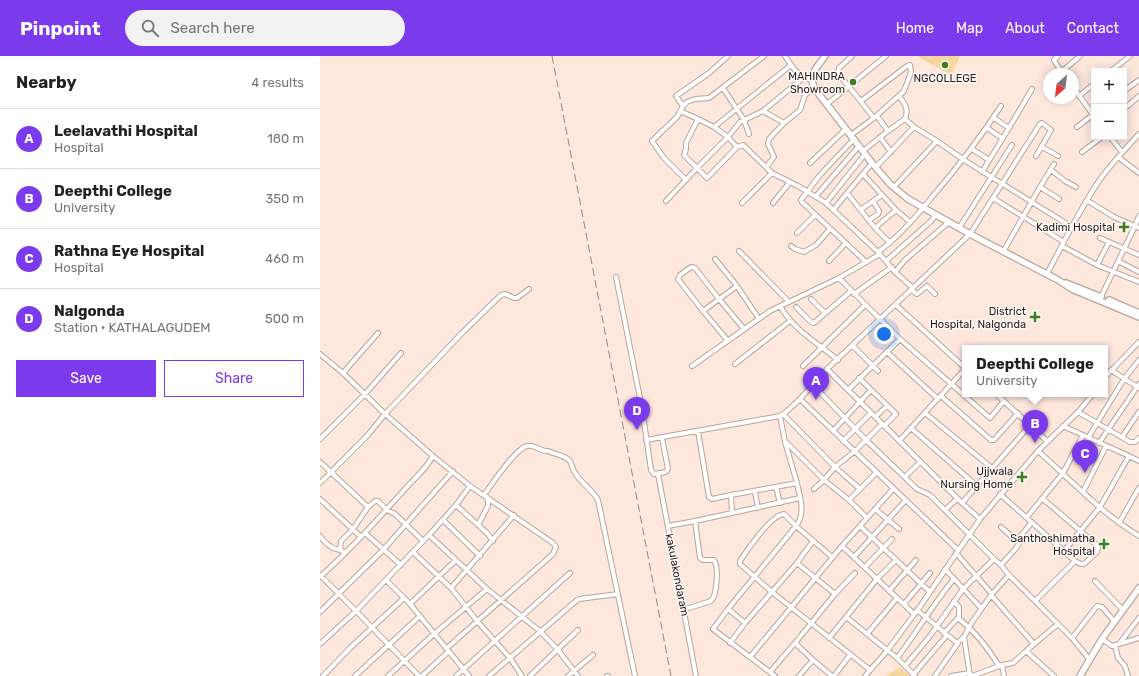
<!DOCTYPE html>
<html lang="en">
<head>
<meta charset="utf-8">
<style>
  body { margin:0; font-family:Rubik,sans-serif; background:#f2f2f2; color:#222 }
  .controls { position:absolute; right:12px; top:12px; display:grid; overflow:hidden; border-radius:0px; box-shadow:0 2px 10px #0003 }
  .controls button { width:36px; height:36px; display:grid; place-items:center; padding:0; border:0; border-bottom:1px solid #e0e0e0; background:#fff; color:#222; font:20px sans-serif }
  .compass { position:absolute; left:723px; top:12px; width:36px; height:36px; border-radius:50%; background:#fff; box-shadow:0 2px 10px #0003; rotate:208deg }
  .you { position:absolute; left:564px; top:278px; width:14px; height:14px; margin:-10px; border:3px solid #fff; border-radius:50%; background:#1a73e8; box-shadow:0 0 0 6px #1a73e833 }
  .badge { display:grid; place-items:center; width:26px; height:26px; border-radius:50%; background:#7c3aed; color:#fff; font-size:13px; font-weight:700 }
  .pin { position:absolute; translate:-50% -33px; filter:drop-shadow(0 1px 2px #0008) }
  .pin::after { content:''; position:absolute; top:21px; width:14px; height:12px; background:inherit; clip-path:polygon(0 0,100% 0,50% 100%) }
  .popup { position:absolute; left:642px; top:289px; width:146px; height:52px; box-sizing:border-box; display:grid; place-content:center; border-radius:0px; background:#fff; filter:drop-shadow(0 1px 3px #0005); font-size:13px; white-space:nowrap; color:#767676 }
  .popup b { font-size:15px; color:#222 }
  .popup::after { content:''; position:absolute; left:50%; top:100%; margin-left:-8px; border:8px solid transparent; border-top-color:#fff }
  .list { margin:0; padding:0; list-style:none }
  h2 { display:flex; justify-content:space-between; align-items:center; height:52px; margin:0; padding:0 16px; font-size:17px }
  h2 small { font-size:13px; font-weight:400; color:#767676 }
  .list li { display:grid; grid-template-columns:26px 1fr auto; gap:12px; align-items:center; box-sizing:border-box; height:60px; padding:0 16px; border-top:1px solid #e0e0e0 }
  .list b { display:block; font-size:15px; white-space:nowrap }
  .list p { margin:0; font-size:13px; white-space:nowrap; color:#767676 }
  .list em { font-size:13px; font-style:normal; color:#767676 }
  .actions { display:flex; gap:8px; padding:12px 16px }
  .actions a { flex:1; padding:9px 0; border:1px solid #7c3aed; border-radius:0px; text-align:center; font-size:14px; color:#7c3aed }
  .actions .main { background:#7c3aed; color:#fff }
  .icon { flex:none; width:22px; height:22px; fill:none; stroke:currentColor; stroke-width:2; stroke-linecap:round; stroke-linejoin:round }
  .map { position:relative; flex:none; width:819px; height:620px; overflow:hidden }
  header { display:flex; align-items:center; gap:24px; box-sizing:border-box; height:56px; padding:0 20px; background:#7c3aed; color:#fff }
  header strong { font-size:19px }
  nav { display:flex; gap:22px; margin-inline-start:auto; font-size:14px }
  .search { width:280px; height:36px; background:#f2f2f2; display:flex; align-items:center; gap:10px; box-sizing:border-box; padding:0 14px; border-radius:22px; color:#767676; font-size:15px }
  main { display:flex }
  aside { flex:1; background:#fff }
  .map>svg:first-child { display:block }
  .green { fill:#f5d79e }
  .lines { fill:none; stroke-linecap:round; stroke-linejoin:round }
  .street-casing { stroke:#b9a49a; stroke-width:6 }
  .secondary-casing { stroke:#b9a49a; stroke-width:8 }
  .street { stroke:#fff; stroke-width:4 }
  .secondary { stroke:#fff; stroke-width:5.5 }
  .rail { stroke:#988881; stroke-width:1; stroke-dasharray:8 4; stroke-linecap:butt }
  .poi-dot { fill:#3c7f21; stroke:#fdf9f6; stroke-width:1.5 }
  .labels { text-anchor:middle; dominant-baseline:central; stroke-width:3; stroke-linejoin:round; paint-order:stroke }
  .poi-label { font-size:11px; fill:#271f1b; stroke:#fdf9f6; text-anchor:end }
  .street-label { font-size:11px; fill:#271f1b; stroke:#fdf9f6 }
</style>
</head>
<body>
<header>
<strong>Pinpoint</strong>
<div class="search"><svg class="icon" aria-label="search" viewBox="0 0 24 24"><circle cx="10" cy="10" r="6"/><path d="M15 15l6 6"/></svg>Search here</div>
<nav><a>Home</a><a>Map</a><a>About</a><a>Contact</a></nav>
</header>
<main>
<aside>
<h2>Nearby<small>4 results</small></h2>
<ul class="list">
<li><span class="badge">A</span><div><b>Leelavathi Hospital</b><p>Hospital</p></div><em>180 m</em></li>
<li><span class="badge">B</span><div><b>Deepthi College</b><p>University</p></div><em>350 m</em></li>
<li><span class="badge">C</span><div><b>Rathna Eye Hospital</b><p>Hospital</p></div><em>460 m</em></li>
<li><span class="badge">D</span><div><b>Nalgonda</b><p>Station · KATHALAGUDEM</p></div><em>500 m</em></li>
</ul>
<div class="actions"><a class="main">Save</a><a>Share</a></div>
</aside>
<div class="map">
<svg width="819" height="620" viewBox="0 0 819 620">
  <rect width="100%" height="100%" fill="#fee7dd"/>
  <path class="green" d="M597 0H640L631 19Z
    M580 611 590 620H566Z"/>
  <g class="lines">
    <g class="street-casing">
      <path id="street" d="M465 0C472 11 479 22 492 24
        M738 0 734 4 735 6 743 18
        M791 15 810 0
        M739 18 760 0
        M727 28 729 26
        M753 31 774 60
        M403 32 424 64 429 78
        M804 35 819 24
        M759 40 774 28
        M541 45 587 10 590 9 591 16 584 35 554 62
        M507 48 566 0
        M363 50 356 40 389 17 408 0
        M804 53 819 40
        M360 55 378 63
        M443 55 464 67
        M674 62 689 72
        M378 63 394 71 408 81 377 112 364 99 366 93V87Z
        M585 63 594 71 617 85
        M394 71 471 9
        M757 71 774 58
        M667 72 682 82
        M568 75 585 63C589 53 585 48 579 40
        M531 79 554 62 518 17 519 12 532 0
        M560 81 571 96
        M790 81 802 96
        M534 83 500 119 481 144 482 146 546 206
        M417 91 408 81 420 66 443 55 483 22
        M722 91 738 100
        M652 93 669 104
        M543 95 568 75 557 60
        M762 96 782 81
        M798 101 819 117
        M490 107 526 73
        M552 107 527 137 555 172 570 187
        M446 111 454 101 448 88 449 83 464 67 480 54 485 39 494 31
        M556 111 594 71
        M731 114 745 125 756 131
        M662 116 689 72 712 33
        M543 118 576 154 590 166
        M366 124 344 102 332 85 357 61 363 50 367 46 375 43 389 42 444 0
        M574 131 617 85 644 104 752 171
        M720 131 739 143
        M496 140 539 90
        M673 142 744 186
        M346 145 377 112 387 122 417 91 423 89 452 117 478 130 506 147 558 196 575 216 593 232
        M768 145 794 161 815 170 819 160
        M422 147 452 117
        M453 147 470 126
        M506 147 545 98
        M514 153 527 137
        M540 154 562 139
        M549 164 558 158 559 155 553 145
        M555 172 576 154
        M639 172 692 89
        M477 177 495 159
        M780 182 819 199
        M471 190 475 193 484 196 496 189 510 173
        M742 190 777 209 819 226
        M419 195 469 246
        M558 196C579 181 596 161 612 141 637 112 660 82 681 50
        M683 196 720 131 734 108
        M395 203 417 230 439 263
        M509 205 526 187
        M566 205 610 166 616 159
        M798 205 819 216
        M777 209 789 186
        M575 216 585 204 629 166
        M727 218C744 186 760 152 781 122 793 106 806 92 819 78
        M296 221 322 352 331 414 334 418 346 416 348 413 342 382
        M519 222 580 283 670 362 684 345
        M417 230 383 255 358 223 360 219 371 211 375 212 399 243 424 273
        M591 234 597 238 607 230 615 238
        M534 238 572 211
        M781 241 815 170 819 172
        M491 243 505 257
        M576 249 645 312
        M460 250C474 274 496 286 518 304
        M476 251 491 266 494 267 531 235
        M383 255 408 285
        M533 290 558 315
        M567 296 618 343
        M0 298 23 317 65 358 113 400 150 430 233 487 236 491 233 498 127 592
        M415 308 470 265
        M372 310 450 255 519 222 560 198
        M483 310 545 249
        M507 313 642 447 660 463
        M791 314 819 332
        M23 317 58 277
        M785 321 819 286
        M539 322 576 358 564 370
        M493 329 546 384 597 433 610 439 674 503 643 533 610 580 585 610
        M528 334 580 283
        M676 338 727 385
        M621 340 671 384H674L698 357
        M480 343 638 494
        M758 356 810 386H815L819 382
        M605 357 672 412
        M463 358 515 411 535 395 562 368
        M555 361 567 350
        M743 370 809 400 780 451 744 495
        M591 372 657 430
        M378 375 389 441 392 443 411 439
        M513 375 551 334
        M802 381 819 356
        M768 382 804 323 819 304
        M0 383 45 338 81 297
        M326 384 460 360 466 356 480 343 507 313 650 178 720 68 722 67 731 74 716 100
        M523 385 551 357
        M579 385 645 313
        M466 386 504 424 515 411 540 433
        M779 387 819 328
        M718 395C751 424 781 457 819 480
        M809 400 819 405
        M0 406 48 451
        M338 418 376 620
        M585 421 600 406
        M0 427 47 380 65 358 142 277 181 239 185 238 194 242H197L209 233
        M477 427C480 442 486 457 476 470L464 458C451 459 428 493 420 505V508L452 536 550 614
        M456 431 460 447
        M494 433 504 424 529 444 547 462
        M573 433 540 470 610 536
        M435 436 438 452
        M763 436 786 390
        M680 438 755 505 761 508H764L777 496 778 491 777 489 723 443
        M164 439C172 428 195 393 207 390 214 388 221 396 228 395 234 398 244 399 249 404 252 407 252 412 254 415 260 427 272 433 278 444L315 620
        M0 443 41 481
        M529 444 556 417
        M642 447 710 369
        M136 449 167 477 173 485
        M555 453 579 473
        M625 454 637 443
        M412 457 480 442
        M707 461 743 417 763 379
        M123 464 160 500
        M799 467 819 432
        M158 469 168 450V446L167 441
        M348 470 375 465
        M681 471 699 487
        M45 477 81 509
        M109 479 136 449 150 430
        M0 480C3 484 6 488 10 490 15 495 18 491 25 497
        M522 490 540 470
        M20 493 21 485 33 473 48 451 55 445H58L67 454 75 458 103 485
        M93 496 131 532 157 565 190 602 202 620
        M636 497 672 538 652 566 644 581 650 620
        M534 501 585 445
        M674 503 681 509 689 519 752 582 770 604
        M477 507 493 485
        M681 509 697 491 699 487V482L712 466
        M545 511 572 483
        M625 513 661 552
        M1 520C31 493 58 463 85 433 95 422 106 413 113 400
        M66 524 90 548 149 620
        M775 525 803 554
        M131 532 194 459
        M569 535 596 504
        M672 538 689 519
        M671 539 714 588 693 607 682 609
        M634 545 639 551V563
        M715 545 755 505
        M90 548 136 504
        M584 548 610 517
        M408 553 476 470 512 501
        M363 554 391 545C397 539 399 511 394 504H383L380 502 375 465 412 457 411 439 477 427 465 386 460 360
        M597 554 636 586H638L644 581
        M0 556 63 494 133 415
        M526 561 577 602 595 620
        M639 563C656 576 668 592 679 610
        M425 567 408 553 393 573 455 620
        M624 577 637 563H639
        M547 578 577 542
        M509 582 557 523 576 504
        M752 582 777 550 782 551 794 565
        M782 583 792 590 819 582
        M410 587 425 567 477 507 515 538
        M475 587 515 538 535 517
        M0 588 36 555 0 519
        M714 588 738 568
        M799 588 819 562
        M795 589 798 602 805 610 808 620
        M706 595 734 620
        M430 601 522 490 594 558
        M577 602C597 576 613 548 634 523
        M450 616 475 587 493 604
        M593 619 627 579
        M3 620 30 592 84 542
        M35 620 100 560
        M68 620 114 578 167 533
        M99 620 36 555 109 479 167 533 220 575 238 594 258 620
        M102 620 129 595
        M136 620 250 517
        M169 620 256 545 259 543 298 538
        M210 620 258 574
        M248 620 273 599
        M287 620H288
        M479 620 493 604 512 620
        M514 620 530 599
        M545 620 567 595 599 552 660 463 718 395 758 356 773 338
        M615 620 638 587
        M631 620 650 617
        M652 620 682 609 684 620"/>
    </g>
    <g class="secondary-casing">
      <path id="secondary" d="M505 0C497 12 487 19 495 33L552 107 570 128 588 143 650 178 738 224 752 233 819 261
        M746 227 781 241
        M789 244 819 257
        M760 620 782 583 819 532"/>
    </g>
    <use href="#street" class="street"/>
    <use href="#secondary" class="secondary"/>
    <path class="rail" d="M232 0 351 620"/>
  </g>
  <g class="poi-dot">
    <circle cx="625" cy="9" r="4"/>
    <circle cx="533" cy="26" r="4"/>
    <path d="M802 165h4v4h4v4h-4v4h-4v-4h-4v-4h4z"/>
    <path d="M713 255h4v4h4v4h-4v4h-4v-4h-4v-4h4z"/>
    <path d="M700 415h4v4h4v4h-4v4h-4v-4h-4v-4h4z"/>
    <path d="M782 482h4v4h4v4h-4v4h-4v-4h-4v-4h4z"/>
  </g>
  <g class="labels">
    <g class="poi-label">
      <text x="525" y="20">MAHINDRA<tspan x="525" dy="13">Showroom</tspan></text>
      <text x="625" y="22" text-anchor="middle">NGCOLLEGE</text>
      <text x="795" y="171">Kadimi Hospital</text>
      <text x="706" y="255">District<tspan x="706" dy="13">Hospital, Nalgonda</tspan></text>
      <text x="693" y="415">Ujjwala<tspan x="693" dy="13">Nursing Home</tspan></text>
      <text x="775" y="482">Santhoshimatha<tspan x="775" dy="13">Hospital</tspan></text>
    </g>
    <g class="street-label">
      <text transform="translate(357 519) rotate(79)">kakulakondaram</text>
    </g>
  </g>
</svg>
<div class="controls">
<button>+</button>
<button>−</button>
</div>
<svg class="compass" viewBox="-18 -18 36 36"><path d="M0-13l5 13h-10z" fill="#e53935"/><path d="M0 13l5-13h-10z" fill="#767676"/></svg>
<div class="you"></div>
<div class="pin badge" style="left:496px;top:344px">A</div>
<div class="pin badge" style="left:715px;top:387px">B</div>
<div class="popup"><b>Deepthi College</b>University</div>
<div class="pin badge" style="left:765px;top:417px">C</div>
<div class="pin badge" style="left:317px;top:374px">D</div>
</div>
</main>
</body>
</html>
